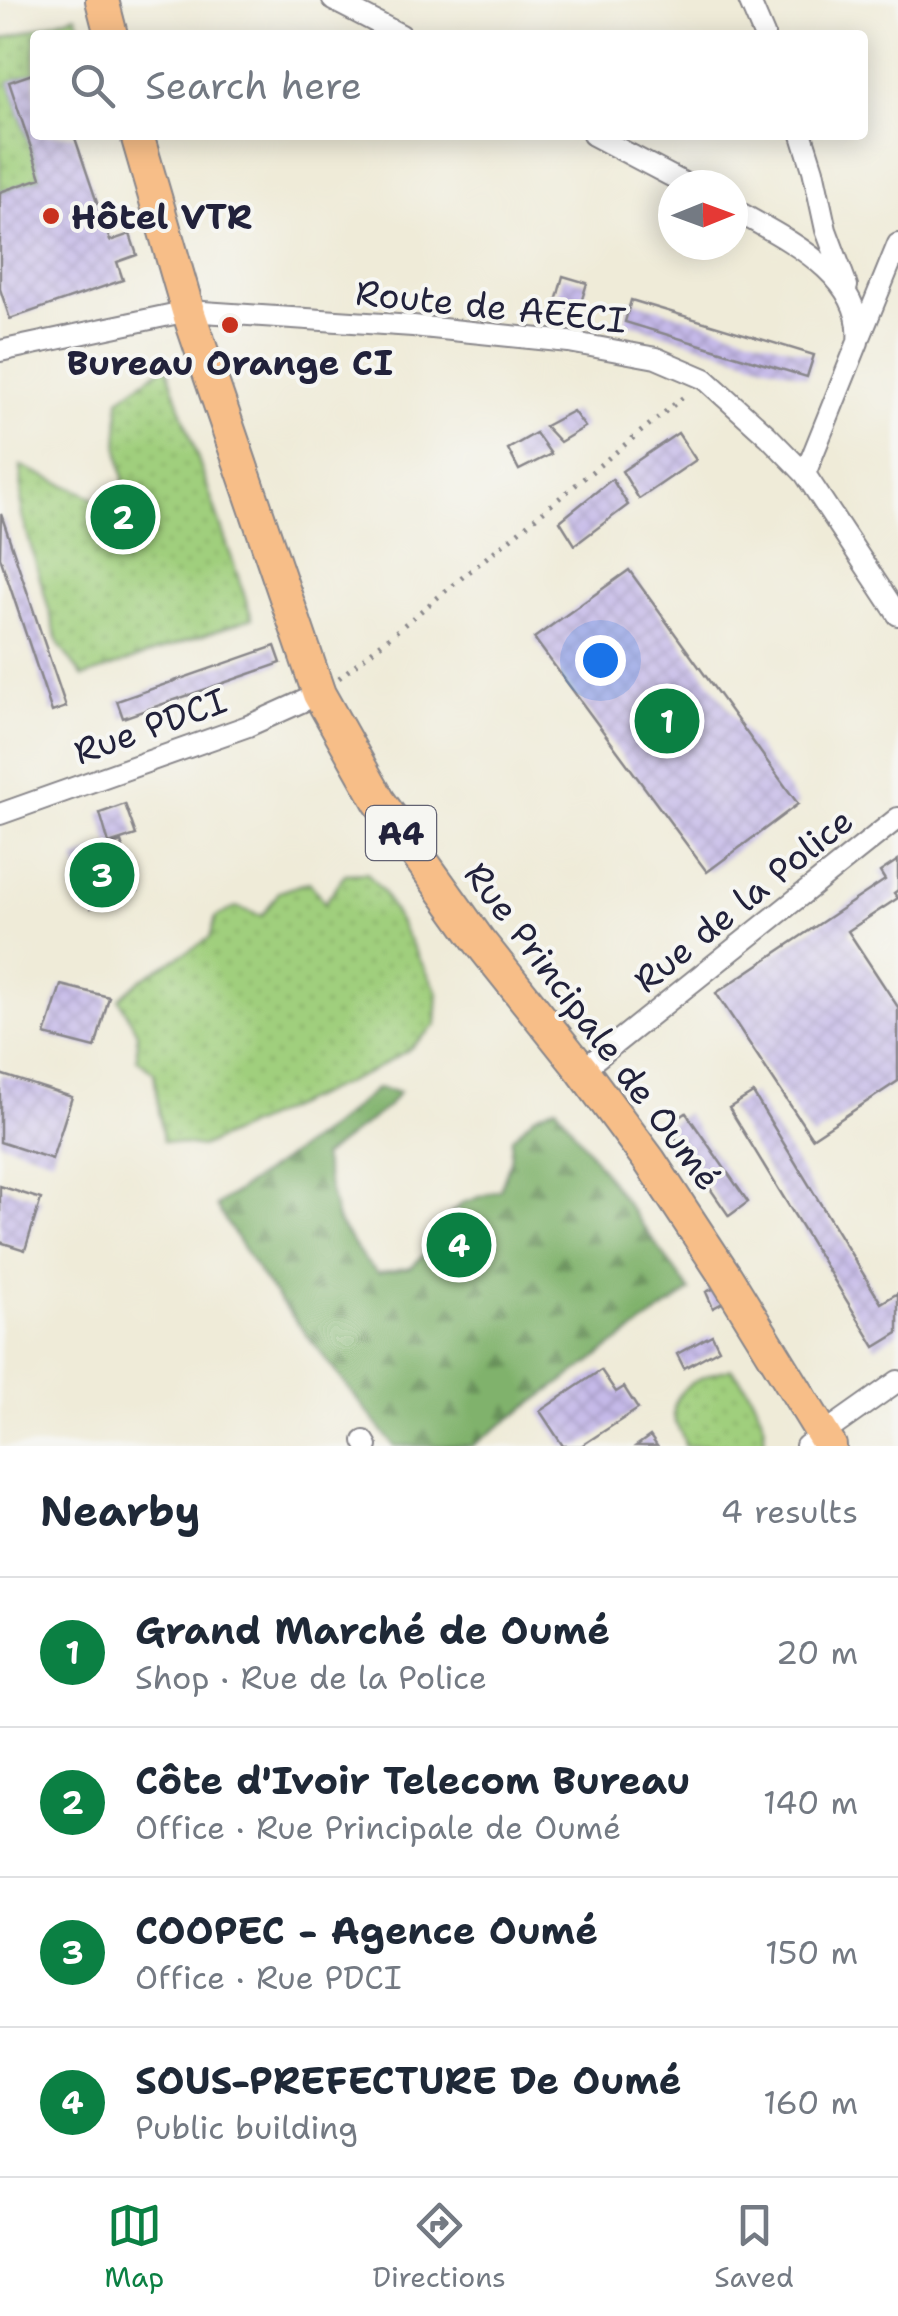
<!DOCTYPE html>
<html lang="en">
<head>
<meta charset="utf-8">
<style>
  body { margin:0; font-family:"Shantell Sans",sans-serif; background:#f2f2f3; color:#1f2937 }
  .compass { position:absolute; left:658px; top:170px; width:90px; height:90px; border-radius:50%; background:#fff; box-shadow:0 5px 25px #0003; rotate:89deg }
  .you { position:absolute; left:600px; top:660px; width:35px; height:35px; margin:-25px; border:8px solid #fff; border-radius:50%; background:#1a73e8; box-shadow:0 0 0 15px #1a73e833 }
  .badge { display:grid; place-items:center; width:65px; height:65px; border-radius:50%; background:#0b8043; color:#fff; font-size:32px; font-weight:700 }
  .pin { position:absolute; translate:-50% -50%; border:5px solid #fff; box-shadow:0 2px 10px #0006 }
  .list { margin:0; padding:0; list-style:none }
  h2 { display:flex; justify-content:space-between; align-items:center; height:130px; margin:0; padding:0 40px; font-size:42px }
  h2 small { font-size:32px; font-weight:400; color:#747a83 }
  .list li { display:grid; grid-template-columns:65px 1fr auto; gap:30px; align-items:center; box-sizing:border-box; height:150px; padding:0 40px; border-top:2px solid #e0e1e3 }
  .list b { display:block; font-size:38px; white-space:nowrap }
  .list p { margin:0; font-size:32px; white-space:nowrap; color:#747a83 }
  .list em { font-size:32px; font-style:normal; color:#747a83 }
  .icon { flex:none; width:55px; height:55px; fill:none; stroke:currentColor; stroke-width:2; stroke-linecap:round; stroke-linejoin:round }
  .map { position:relative; flex:none; width:898px; height:1446px; overflow:hidden }
  .search { position:absolute; background:#fff; box-shadow:0 5px 25px #0003; left:30px; right:30px; top:30px; height:110px; display:flex; align-items:center; gap:25px; box-sizing:border-box; padding:0 35px; border-radius:10px; color:#747a83; font-size:38px }
  .sheet { height:730px; background:#fff }
  nav { display:flex; justify-content:space-around; align-items:center; box-sizing:border-box; height:140px; border-top:2px solid #e0e1e3; background:#fff; font-size:28px; color:#747a83 }
  nav a { display:grid; justify-items:center; gap:5px }
  nav .on { color:#0b8043 }
  .map>svg:first-child { display:block }
  .grass { fill:url(#grass-dots); stroke:#61785c; stroke-width:2.5 }
  .forest { fill:url(#forest-firs); stroke:#516a54; stroke-width:2.5 }
  .building { fill:url(#building-cross-hatch) }
  .lines { fill:none; stroke-linecap:round; stroke-linejoin:round }
  .street-casing { stroke:#88868a; stroke-width:24 }
  .primary-casing { stroke:#88868a; stroke-width:36 }
  .path { stroke:#88868a; stroke-width:5; stroke-dasharray:2.5 8; stroke-linecap:butt }
  .street { stroke:#fff; stroke-width:20 }
  .primary { stroke:#f7be88; stroke-width:32 }
  .poi-dot { fill:#c8321e; stroke:#f6f6f2; stroke-width:4 }
  .labels { text-anchor:middle; dominant-baseline:central; stroke-width:8; stroke-linejoin:round; paint-order:stroke }
  .shield { fill:#f6f6f2; stroke:#626272; stroke-width:2.5 }
  .shield-label { font-size:32px; font-weight:bold; fill:#22223b }
  .poi-label { font-size:35px; font-weight:bold; fill:#22223b; stroke:#f6f6f2; text-anchor:start }
  .street-label { font-size:35px; fill:#22223b; stroke:#f6f6f2 }
</style>
</head>
<body>
<div class="map">
<svg width="898" height="1446" viewBox="0 0 898 1446">
  <defs>
    <pattern id="grass-dots" width="8" height="8" patternUnits="userSpaceOnUse" patternTransform="scale(2.5)"><rect width="8" height="8" fill="#a0cf7d"/><path d="M2 2h.1M6 6h.1" fill="none" stroke="#8ab16d" stroke-width="1.8" stroke-linecap="round"/></pattern>
    <pattern id="forest-firs" width="22" height="20" patternUnits="userSpaceOnUse" patternTransform="scale(2.5)"><rect width="22" height="20" fill="#80b26c"/><path d="M5 1l3.5 6h-7zM16 11l3.5 6h-7z" fill="#68905a"/></pattern>
    <pattern id="building-cross-hatch" width="8" height="8" patternUnits="userSpaceOnUse" patternTransform="scale(2.5)"><rect width="8" height="8" fill="#c5b9e8"/><path d="M0 0l8 8M0 8l8-8" fill="none" stroke="#a99fc8"/></pattern>
  </defs>
  <rect width="100%" height="100%" fill="#f6f6f2"/>
  <filter id="ink" filterUnits="userSpaceOnUse"><feTurbulence type="fractalNoise" baseFrequency=".01" numOctaves="2"/><feDisplacementMap in="SourceGraphic" scale="20" xChannelSelector="R" yChannelSelector="G"/><feConvolveMatrix kernelMatrix="1 2 1 2 8 2 1 2 1" color-interpolation-filters="sRGB"/></filter>
  <filter id="wash" filterUnits="userSpaceOnUse"><feTurbulence type="fractalNoise" baseFrequency=".0048" numOctaves="4" result="noise"/><feDisplacementMap in="SourceGraphic" scale="40" xChannelSelector="R" yChannelSelector="G"/><feGaussianBlur stdDeviation="2.25" result="paint"/><feColorMatrix in="noise" values="0 0 0 0 0 0 0 0 0 0 0 0 0 0 0 0 0 1.4 0 .05"/><feComposite in="paint" operator="in"/></filter>
  <g filter="url(#wash)">
    <rect width="100%" height="100%" fill="#efebd8"/>
    <path class="grass" d="M76 15 83 35H35V73L9 82 41 178 0 192V40Z
      M166 365 252 618 83 677 59 645 22 515 21 466 84 493 130 522 118 447 119 399Z
      M367 873 383 892 438 993 436 1025 408 1050 370 1072 201 1147 163 1141 154 1073 137 1059V1032L119 999 140 980 210 938 216 917 236 907 262 916 279 892 309 882 325 903 345 874Z
      M731 1369C749 1386 770 1421 763 1446H685C684 1433 675 1428 674 1416 671 1386 706 1373 731 1369Z"/>
    <path class="forest" d="M377 1088 399 1092 387 1107 322 1157 337 1220 365 1261 378 1273 411 1267 445 1235 450 1214 462 1203 500 1190 510 1162 512 1138 534 1116 556 1106 690 1291 472 1446H394L263 1279 216 1206 331 1127Z"/>
    <g id="blocks">
      <path class="building" d="M35 73V135H74L110 241 130 234 137 255 117 262 123 280 10 319 0 289V192L41 178 9 82Z
        M563 276 587 283 579 309 556 302Z
        M631 300 814 355 807 377 625 322Z
        M573 411 585 427 560 442 545 426Z
        M536 433 551 454 519 470 508 449Z
        M678 433 696 460 639 499 622 471Z
        M612 479 628 505 575 545 560 521Z
        M1 514 66 707 52 712 0 557Z
        M629 570 798 804 707 872 534 638Z
        M275 646 281 663 123 718 117 701Z
        M125 804 136 835 109 844 100 813Z
        M121 842 138 891 91 908 74 859Z
        M898 860V890L894 893 898 898 848 931 898 1007V1081L812 1138 716 993 885 880 880 872Z
        M61 985 109 997 95 1048 45 1035Z
        M0 1074 72 1097 52 1159 0 1142Z
        M753 1093 881 1303 898 1293V1333L875 1347 729 1108Z
        M686 1113 748 1202 729 1216 667 1126Z
        M0 1186 41 1199 25 1250 0 1242Z
        M722 1285 728 1300 713 1308 706 1292Z
        M712 1335 719 1349 684 1368 677 1354Z
        M601 1370 616 1392 624 1387 638 1409 581 1446H563L540 1411Z
        M650 1436 657 1446H636Z"/>
    </g>
  </g>
  <g filter="url(#ink)">
    <use href="#blocks" fill-opacity="0" stroke="#88868a" stroke-width="2.5"/>
    <g class="lines">
      <g class="street-casing">
        <path id="street" d="M333 0 401 35
          M749 0 764 35
          M593 135 688 185
          M802 135 813 170 826 230 847 286
          M733 209C783 238 865 274 858 342L805 474
          M861 335 898 244
          M0 351 188 311 413 326 569 342 656 358 705 379 768 436 805 474 898 615
          M0 814 248 726 319 694
          M582 1070 898 818
          M364 1441 367 1446
          M806 1446 898 1381"/>
      </g>
      <g class="primary-casing">
        <path id="primary" d="M102 0 111 35
          M137 135 188 311 319 694 379 801 479 941 582 1070 649 1160 726 1277 830 1446"/>
      </g>
      <path class="path" d="M339 678 687 394"/>
      <use href="#street" class="street"/>
      <use href="#primary" class="primary"/>
    </g>
  </g>
  <g class="poi-dot">
    <circle cx="51" cy="216" r="10"/>
    <circle cx="230" cy="325" r="10"/>
  </g>
  <g class="labels">
    <rect class="shield" x="366" y="806" width="70" height="54" rx="8"/>
    <g class="shield-label">
      <text x="401" y="833">A4</text>
    </g>
    <g class="poi-label">
      <text x="71" y="216">Hôtel VTR</text>
      <text x="230" y="362" text-anchor="middle">Bureau Orange CI</text>
    </g>
    <g class="street-label">
      <text transform="translate(491 306) rotate(6)">Route de AEECI</text>
      <text transform="translate(150 726) rotate(-20)">Rue PDCI</text>
      <text transform="translate(743 900) rotate(-39)">Rue de la Police</text>
      <text transform="translate(593 1026) rotate(53)">Rue Principale de Oumé</text>
    </g>
  </g>
</svg>
<svg class="compass" viewBox="-18 -18 36 36"><path d="M0-13l5 13h-10z" fill="#e53935"/><path d="M0 13l5-13h-10z" fill="#747a83"/></svg>
<div class="you"></div>
<div class="pin badge" style="left:667px;top:721px">1</div>
<div class="pin badge" style="left:123px;top:517px">2</div>
<div class="pin badge" style="left:102px;top:875px">3</div>
<div class="pin badge" style="left:459px;top:1245px">4</div>
<div class="search"><svg class="icon" aria-label="search" viewBox="0 0 24 24"><circle cx="10" cy="10" r="6"/><path d="M15 15l6 6"/></svg>Search here</div>
</div>
<section class="sheet">
<h2>Nearby<small>4 results</small></h2>
<ul class="list">
<li><span class="badge">1</span><div><b>Grand Marché de Oumé</b><p>Shop · Rue de la Police</p></div><em>20 m</em></li>
<li><span class="badge">2</span><div><b>Côte d'Ivoir Telecom Bureau</b><p>Office · Rue Principale de Oumé</p></div><em>140 m</em></li>
<li><span class="badge">3</span><div><b>COOPEC - Agence Oumé</b><p>Office · Rue PDCI</p></div><em>150 m</em></li>
<li><span class="badge">4</span><div><b>SOUS-PREFECTURE De Oumé</b><p>Public building</p></div><em>160 m</em></li>
</ul>
</section>
<nav>
<a class="on"><svg class="icon" aria-label="map" viewBox="0 0 24 24"><path d="M3 6l6-2 6 2 6-2v14l-6 2-6-2-6 2zM9 4v14M15 6v14"/></svg>Map</a>
<a><svg class="icon" aria-label="directions" viewBox="0 0 24 24"><path d="M12 3l9 9-9 9-9-9zM9 14v-3h6M13 9l2 2-2 2"/></svg>Directions</a>
<a><svg class="icon" aria-label="saved" viewBox="0 0 24 24"><path d="M7 4h10v16l-5-4-5 4z"/></svg>Saved</a>
</nav>
</body>
</html>
